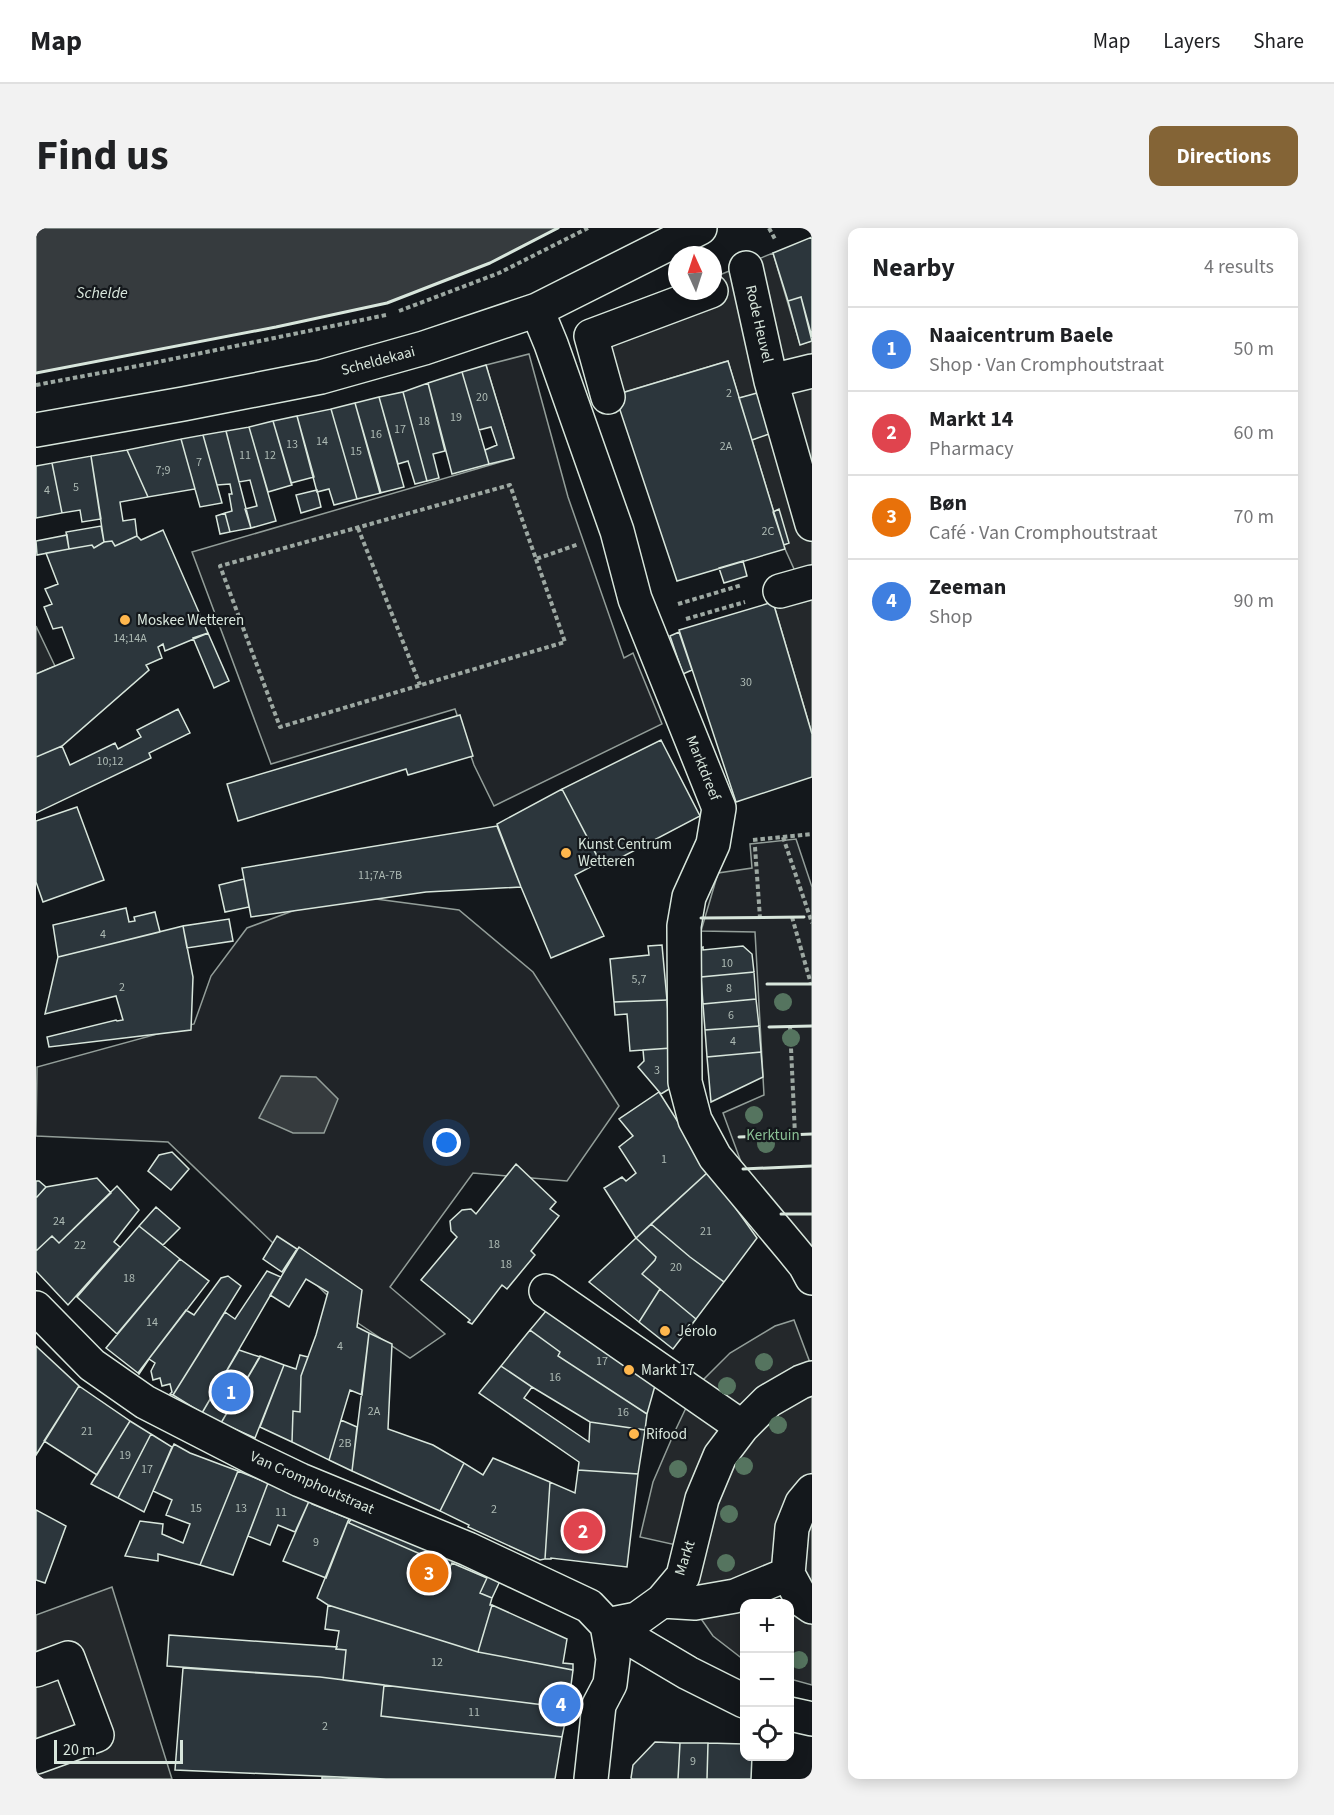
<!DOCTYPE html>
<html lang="en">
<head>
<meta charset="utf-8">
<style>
  body { margin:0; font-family:"Source Sans 3",sans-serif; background:#f2f2f2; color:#202124 }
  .controls { position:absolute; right:18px; bottom:18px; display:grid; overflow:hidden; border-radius:12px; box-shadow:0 3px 15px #0003 }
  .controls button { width:54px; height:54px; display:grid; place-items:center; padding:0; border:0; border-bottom:2px solid #e0e0e0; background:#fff; color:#202124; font:30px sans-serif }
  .compass { position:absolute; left:632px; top:18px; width:54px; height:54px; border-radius:50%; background:#fff; box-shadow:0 3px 15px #0003; rotate:357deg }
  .scale { position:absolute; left:18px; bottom:15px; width:129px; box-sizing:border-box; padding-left:6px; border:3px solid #d8e6dc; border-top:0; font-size:16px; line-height:21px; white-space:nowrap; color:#d8e6dc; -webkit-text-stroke:4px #14181c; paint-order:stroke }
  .you { position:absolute; left:411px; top:915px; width:21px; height:21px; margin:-15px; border:4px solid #fff; border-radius:50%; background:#1a73e8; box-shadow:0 0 0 9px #1a73e833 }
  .badge { display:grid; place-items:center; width:39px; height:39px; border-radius:50%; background:#846436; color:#fff; font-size:20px; font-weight:700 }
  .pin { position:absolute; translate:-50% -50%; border:3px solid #fff; box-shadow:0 2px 6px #0006 }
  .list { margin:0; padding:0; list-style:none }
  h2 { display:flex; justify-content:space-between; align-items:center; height:78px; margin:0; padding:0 24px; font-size:26px }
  h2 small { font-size:20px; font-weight:400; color:#757577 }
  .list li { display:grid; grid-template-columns:39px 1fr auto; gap:18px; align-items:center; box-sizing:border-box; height:84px; padding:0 24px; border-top:2px solid #e0e0e0 }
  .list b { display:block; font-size:22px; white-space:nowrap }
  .list p { margin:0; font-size:20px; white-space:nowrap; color:#757577 }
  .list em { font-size:20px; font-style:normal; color:#757577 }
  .icon { flex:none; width:33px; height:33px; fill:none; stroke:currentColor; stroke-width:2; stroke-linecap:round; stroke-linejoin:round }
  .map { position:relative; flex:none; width:776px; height:1551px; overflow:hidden; border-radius:12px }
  header { display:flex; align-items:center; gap:36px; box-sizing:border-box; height:84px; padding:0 30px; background:#fff; border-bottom:2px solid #e0e0e0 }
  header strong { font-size:28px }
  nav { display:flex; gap:33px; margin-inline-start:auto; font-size:21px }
  .intro { display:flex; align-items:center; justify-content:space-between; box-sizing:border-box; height:144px; padding:0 36px }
  h1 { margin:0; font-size:42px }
  .button { padding:15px 27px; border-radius:12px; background:#846436; color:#fff; font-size:21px; font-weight:700 }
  main { display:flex; gap:36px; padding:0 36px }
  aside { flex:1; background:#fff; border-radius:12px; box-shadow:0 3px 15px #0003 }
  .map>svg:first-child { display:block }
  .green { fill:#202428; stroke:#939e99; stroke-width:1.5 }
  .parking { fill:#24282b; stroke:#939e99; stroke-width:1.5 }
  .water { fill:#363b3e; stroke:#939e99; stroke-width:1.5 }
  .building { fill:#2c363c; stroke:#d8e6dc; stroke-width:1.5 }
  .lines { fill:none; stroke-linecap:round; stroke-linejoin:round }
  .minor-casing { stroke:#d8e6dc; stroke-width:36 }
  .path { stroke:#9da8a2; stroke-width:4; stroke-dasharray:4.5 3; stroke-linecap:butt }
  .minor { stroke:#14181c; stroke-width:33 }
  .wall { stroke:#d8e6dc; stroke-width:3 }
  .tree { fill:#55745f }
  .poi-dot { fill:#ffb74d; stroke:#14181c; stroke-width:2 }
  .labels { text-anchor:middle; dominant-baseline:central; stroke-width:4.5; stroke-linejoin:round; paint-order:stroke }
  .number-label { font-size:12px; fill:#adbab4 }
  .street-label { font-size:15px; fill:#d8e6dc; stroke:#14181c }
  .poi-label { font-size:15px; fill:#d8e6dc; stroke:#14181c; text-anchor:start }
  .park-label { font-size:15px; fill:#8ac095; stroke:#14181c }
  .water-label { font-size:16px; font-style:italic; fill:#d8e6dc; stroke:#14181c }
</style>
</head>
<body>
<header>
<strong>Map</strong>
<nav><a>Map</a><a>Layers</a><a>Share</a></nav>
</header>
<div class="intro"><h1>Find us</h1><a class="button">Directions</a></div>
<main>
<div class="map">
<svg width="776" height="1551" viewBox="0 0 776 1551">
  <rect width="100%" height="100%" fill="#14181c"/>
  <path class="green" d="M493 126 532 269 588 430 597 425 626 496 458 578 438 537 419 481 235 536 156 324 478 230 450 137Z
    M760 611 776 659V1028L705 934 687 885 728 867 719 704 665 703 682 645 716 640 714 616Z
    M302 666 423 682 497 744 583 878 531 953 437 945 354 1059 409 1106 374 1130 316 1091 132 914 0 908 1 839 158 796 175 748 211 700Z"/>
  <path class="parking" d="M737 25 764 116 776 113V506L737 374 758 341 749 321 716 212 733 205 721 166 703 170 692 133 572 169 546 98 681 48Z
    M0 398 19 438 0 446Z
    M758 1092 776 1140V1457L754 1451V1376H708V1432L677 1408 654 1375V1320L604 1309 617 1254 639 1203 660 1159 694 1125 739 1098Z
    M76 1359 136 1551H0V1387Z"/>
  <path class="water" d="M0 0H522L454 35 351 75 240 99 0 145Z
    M245 848 280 849 302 871 288 905H257L223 890Z"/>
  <path class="building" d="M776 9V109L765 69 752 73 737 25Z
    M765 69 776 113 764 117 752 73Z
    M692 133 749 321 641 353 579 167Z
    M450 137 478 230 453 236 449 222 461 217 455 199 443 202 426 144Z
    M426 144 453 236 416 246 392 155Z
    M392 155 409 223 397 226 403 250 391 253 367 164Z
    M367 164 391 253 379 256 372 233 362 236 343 169Z
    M721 165 733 206 716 212 703 170Z
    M343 169 368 259 344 265 319 175Z
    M319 175 345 265 321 271 295 181Z
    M295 181 321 271 298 277 293 261 281 264 261 188Z
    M261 188 278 249 255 255 237 193Z
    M237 193 256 257 232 264 213 199Z
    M213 199 240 293 215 300 209 281 221 278 214 252 203 254 190 203Z
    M190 203 215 300 194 304 189 285 196 283 193 266H196L194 256 181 257 167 207Z
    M167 207 186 275 164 279 145 211Z
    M145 211 159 261 112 269 91 222Z
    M91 222 112 269 84 274 87 293 99 291 101 308 79 318 76 313 68 314 55 228Z
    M55 228 65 291 46 294 44 282 26 285 16 235Z
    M16 235 26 285 0 290V238Z
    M281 262 285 279 265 285 260 267Z
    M743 281 753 315 748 317 737 284Z
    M189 285 194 304 184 306 180 288Z
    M65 298 68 314 58 320 56 317 33 321 30 304Z
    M127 302 172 405 129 423 127 416 122 419 126 430 110 437 113 442 26 518 0 529V446L38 430 26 399 17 401 8 379 16 376 9 361 22 356 10 325 56 317 58 320 68 314 76 313 79 318 101 308 105 312Z
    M31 307 33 321 1 327 0 313Z
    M707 333 711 348 688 355 683 340Z
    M737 374 776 506V549L700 574 643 402Z
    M643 404 656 442 647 446 634 408Z
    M172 405 193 453 178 460 157 410Z
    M142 481 154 505 113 525 115 530 0 585V529L26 518 34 537 79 515 82 521 105 509 101 502Z
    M424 487 437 528 372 547 370 541 202 593 191 556Z
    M625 512 664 588 567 639 526 561Z
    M526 561 564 634 539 647 568 708 515 730 485 659 461 596Z
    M41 579 68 652 7 674 0 654V593Z
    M461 598 485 659 390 664 215 689 206 640Z
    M208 651 213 679 189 684 183 657Z
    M90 680 93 694 99 693 98 689 119 684 124 704 22 729 17 697Z
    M193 691 197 713 151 720 147 698Z
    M147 698 157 749 155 802 13 819 11 809 80 792 81 793 87 792 80 768 9 786 22 729Z
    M626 717 631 772 578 774 574 731 613 727 612 718Z
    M707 718 716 726 718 744 665 749 664 720 667 719V722Z
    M718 744 720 771 667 776 665 749Z
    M720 771 723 798 669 802 667 776Z
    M631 772 635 820 594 823 591 786 579 787 578 774Z
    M723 798 725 824 671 829 669 802Z
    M635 820 638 858 625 866 602 839 608 833 607 822Z
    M725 824 727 849 675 874 671 829Z
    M623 864 673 943 600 1010 568 960 586 949 590 953 600 945 583 919 597 908 583 891Z
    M136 924 153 941 135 962 112 943 123 927Z
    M480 936 520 974 514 981 523 988 495 1023 499 1027 471 1061 466 1057 436 1096 432 1094 434 1092 385 1052 421 1009 415 1003 414 993 426 982 435 981 440 986Z
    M673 943 721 1010 688 1054 654 1029 615 996Z
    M61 950 75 965 23 1015 16 1008 0 1023V970L10 959Z
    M0 953H3L10 959 0 970Z
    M81 958 103 982 78 1014 84 1019 32 1077 0 1043V1023L16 1008 23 1015Z
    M120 979 144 1000 127 1017 103 998Z
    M615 996 654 1029 688 1054 660 1091 606 1046 619 1032 620 1029 600 1010Z
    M103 998 144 1031 81 1106 41 1069Z
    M241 1008 261 1021 246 1044 227 1031Z
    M600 1010 620 1029 619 1032 606 1046 624 1061 603 1094 553 1054Z
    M263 1019 326 1062 321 1099 333 1105 326 1167 314 1162 293 1232 256 1214 257 1183 264 1184 265 1148 280 1107 292 1064 270 1051 253 1079 234 1067Z
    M144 1031 173 1053 102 1145 70 1120Z
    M231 1043 245 1049 166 1185 137 1167 189 1084 199 1091Z
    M192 1048 205 1058 137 1167 134 1166 136 1164 134 1156 126 1158 124 1150 117 1152 115 1143 119 1135 113 1131 103 1146 102 1145 150 1082 158 1087 185 1050Z
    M624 1061 660 1091 637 1121 603 1094Z
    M515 1077 622 1147 611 1186 522 1128 524 1124 494 1102Z
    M494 1102 524 1124 522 1128 611 1186 609 1202 554 1194 496 1159 465 1138Z
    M333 1105 356 1116 352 1201 397 1217 428 1235 404 1283 316 1243Z
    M0 1118 43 1158 0 1227Z
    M203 1122 224 1129 185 1195 166 1185Z
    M264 1127 272 1129 265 1148 264 1184 257 1183 256 1214 224 1199 248 1137 260 1141Z
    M224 1128 248 1137 219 1210 185 1195Z
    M465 1138 496 1159 488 1170 553 1214 554 1194 609 1202 602 1246 542 1242 543 1234 443 1165Z
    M43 1158 94 1193 61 1247 8 1213Z
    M305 1192 321 1199 316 1243 293 1232Z
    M94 1193 115 1206 82 1270 55 1256Z
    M115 1206 136 1219 108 1284 82 1270Z
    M138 1216 154 1225 202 1243 164 1337 122 1326V1333L89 1328 104 1293 127 1296 126 1306 147 1315 154 1296 130 1287 136 1272 117 1263Z
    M457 1230 514 1254 509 1331 504 1332 432 1299 433 1297 404 1283 428 1235 447 1247Z
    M542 1242 602 1246 591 1339 515 1330V1331H509L514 1254 539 1265Z
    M202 1243 232 1255 197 1347 164 1337Z
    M232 1255 274 1271 259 1304 242 1297 234 1317 212 1308Z
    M274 1271 276 1273V1276L311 1290 312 1287 314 1288 290 1350 247 1333Z
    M0 1282 30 1298 9 1355 0 1352Z
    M314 1288 316 1289 313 1295 414 1339 416 1335 451 1350 444 1365 456 1370 454 1377H456L442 1424 292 1377 281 1370Z
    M316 1289 464 1353 456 1370 444 1365 451 1350 416 1335 414 1339 313 1295Z
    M292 1377 442 1424 537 1442 532 1480 307 1452 310 1422 300 1421 303 1403 289 1401Z
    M456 1377 531 1411 527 1435 537 1436V1442L442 1424Z
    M133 1407 301 1419 300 1421 310 1422 307 1452 284 1449 131 1438Z
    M147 1440 284 1449 348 1457 345 1488 526 1509 519 1551H350L139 1542Z
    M348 1457 532 1480 526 1509 345 1488Z
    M619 1514 644 1515 642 1551H596L595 1550 597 1537Z
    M644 1515H672L671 1551H642Z
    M672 1515 708 1516V1528H716L715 1551H671Z
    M286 1549H301L350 1551H286Z"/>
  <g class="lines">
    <g class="minor-casing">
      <path id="minor" d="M710 40 735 153 776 296
        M501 82 515 116 581 303 599 371 683 580 677 616 653 669 648 698 649 854 659 892 679 929 756 1021 769 1037 776 1050
        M735 153 776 143
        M572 169 555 108 675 63
        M0 202 147 176 285 149 388 120 501 82 664 0
        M744 363 776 354
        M510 1063 706 1199
        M0 1080 56 1137 109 1174 216 1229 264 1252 432 1321 553 1378 571 1397 652 1445 708 1473
        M776 1263 766 1275 756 1300 752 1346 766 1372 776 1379
        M626 1373 659 1375 699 1368 752 1346
        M571 1397 601 1391 626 1373 647 1348 666 1271 684 1228 706 1199 732 1173 765 1154 776 1150
        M0 1442 32 1430 61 1507 0 1529
        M754 1486 776 1491
        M555 1551 563 1477 574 1456 577 1431 571 1397"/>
    </g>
    <path class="path" d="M733 0 740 13
      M363 83 463 45 552 0
      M0 157 112 136 350 87
      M322 300 384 457
      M500 331 529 414 244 499 184 338 474 257 500 331 543 316
      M642 376 706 357
      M650 391 709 374
      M747 609 776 695
      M717 612 776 606
      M719 619 724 690
      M756 689 775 756
      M754 798 759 907"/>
    <use href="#minor" class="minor"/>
    <path class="wall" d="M0 145 240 99 351 75 454 35 522 0
      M665 690 768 689
      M731 756H776
      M733 799 776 798
      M703 909 776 906
      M707 941 776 938
      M745 986H776"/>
  </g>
  <g class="tree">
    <circle cx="747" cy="774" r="9"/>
    <circle cx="755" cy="810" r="9"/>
    <circle cx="718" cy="887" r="9"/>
    <circle cx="730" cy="916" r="9"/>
    <circle cx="728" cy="1134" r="9"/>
    <circle cx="691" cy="1158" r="9"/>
    <circle cx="742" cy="1197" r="9"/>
    <circle cx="708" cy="1238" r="9"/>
    <circle cx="642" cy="1241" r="9"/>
    <circle cx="693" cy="1286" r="9"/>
    <circle cx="690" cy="1335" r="9"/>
    <circle cx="763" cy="1432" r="9"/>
  </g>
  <g class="poi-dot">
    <circle cx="89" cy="392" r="6"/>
    <circle cx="530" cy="625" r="6"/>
    <circle cx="629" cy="1103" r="6"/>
    <circle cx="593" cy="1142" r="6"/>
    <circle cx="598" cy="1206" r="6"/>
  </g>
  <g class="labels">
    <g class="number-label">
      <text x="693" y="165">2</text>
      <text x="446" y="169">20</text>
      <text x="420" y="189">19</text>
      <text x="388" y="193">18</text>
      <text x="364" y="201">17</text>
      <text x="340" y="206">16</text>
      <text x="286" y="213">14</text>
      <text x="256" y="216">13</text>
      <text x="690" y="218">2A</text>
      <text x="320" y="223">15</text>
      <text x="209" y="227">11</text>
      <text x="234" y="227">12</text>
      <text x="163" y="234">7</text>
      <text x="127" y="242">7;9</text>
      <text x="40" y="259">5</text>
      <text x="11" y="262">4</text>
      <text x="732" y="303">2C</text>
      <text x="94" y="410">14;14A</text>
      <text x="710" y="454">30</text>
      <text x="74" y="533">10;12</text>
      <text x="344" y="647">11;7A-7B</text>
      <text x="67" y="706">4</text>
      <text x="691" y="735">10</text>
      <text x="603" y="751">5,7</text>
      <text x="86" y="759">2</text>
      <text x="693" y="760">8</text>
      <text x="695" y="787">6</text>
      <text x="697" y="813">4</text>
      <text x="621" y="842">3</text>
      <text x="628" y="931">1</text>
      <text x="23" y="993">24</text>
      <text x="670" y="1003">21</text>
      <text x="458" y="1016">18</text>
      <text x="44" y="1017">22</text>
      <text x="470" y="1036">18</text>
      <text x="640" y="1039">20</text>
      <text x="93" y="1050">18</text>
      <text x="116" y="1094">14</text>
      <text x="304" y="1118">4</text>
      <text x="566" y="1133">17</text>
      <text x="519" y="1149">16</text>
      <text x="338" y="1183">2A</text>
      <text x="587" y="1184">16</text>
      <text x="51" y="1203">21</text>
      <text x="309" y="1215">2B</text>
      <text x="89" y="1227">19</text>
      <text x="111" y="1241">17</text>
      <text x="160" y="1280">15</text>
      <text x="205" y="1280">13</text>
      <text x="458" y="1281">2</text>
      <text x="245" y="1284">11</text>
      <text x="280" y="1314">9</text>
      <text x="401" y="1434">12</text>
      <text x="438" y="1484">11</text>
      <text x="289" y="1498">2</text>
      <text x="657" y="1533">9</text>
    </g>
    <g class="street-label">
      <text transform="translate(723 96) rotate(77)">Rode Heuvel</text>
      <text transform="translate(342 133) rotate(-15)">Scheldekaai</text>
      <text transform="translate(667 540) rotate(68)">Marktdreef</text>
      <text transform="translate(276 1255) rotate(24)">Van Cromphoutstraat</text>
      <text transform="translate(649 1330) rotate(-72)">Markt</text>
    </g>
    <g class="poi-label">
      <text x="101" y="392">Moskee Wetteren</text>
      <text x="542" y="616">Kunst Centrum<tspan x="542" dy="17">Wetteren</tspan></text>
      <text x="641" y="1103">Jérolo</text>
      <text x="605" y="1142">Markt 17</text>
      <text x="610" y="1206">Rifood</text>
    </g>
    <g class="park-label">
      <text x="737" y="907">Kerktuin</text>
    </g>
    <g class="water-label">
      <text x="66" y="65">Schelde</text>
    </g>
  </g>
</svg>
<div class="controls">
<button>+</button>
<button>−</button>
<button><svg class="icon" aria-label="locate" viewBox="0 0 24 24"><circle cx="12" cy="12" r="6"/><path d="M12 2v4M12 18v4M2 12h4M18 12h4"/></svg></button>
</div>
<svg class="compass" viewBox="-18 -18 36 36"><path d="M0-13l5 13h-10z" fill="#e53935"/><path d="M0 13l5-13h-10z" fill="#757577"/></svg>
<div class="scale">20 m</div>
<div class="you"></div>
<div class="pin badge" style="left:195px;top:1164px;background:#3f7fe0">1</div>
<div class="pin badge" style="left:547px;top:1303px;background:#e0444e">2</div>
<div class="pin badge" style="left:393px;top:1345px;background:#e8710a">3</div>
<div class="pin badge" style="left:525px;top:1476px;background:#3f7fe0">4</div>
</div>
<aside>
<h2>Nearby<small>4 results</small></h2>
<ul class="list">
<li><span class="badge" style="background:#3f7fe0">1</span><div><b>Naaicentrum Baele</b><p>Shop · Van Cromphoutstraat</p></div><em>50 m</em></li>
<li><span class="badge" style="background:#e0444e">2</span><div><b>Markt 14</b><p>Pharmacy</p></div><em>60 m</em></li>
<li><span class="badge" style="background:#e8710a">3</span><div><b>Bøn</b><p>Café · Van Cromphoutstraat</p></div><em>70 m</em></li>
<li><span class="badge" style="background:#3f7fe0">4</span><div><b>Zeeman</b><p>Shop</p></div><em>90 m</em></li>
</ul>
</aside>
</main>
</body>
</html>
